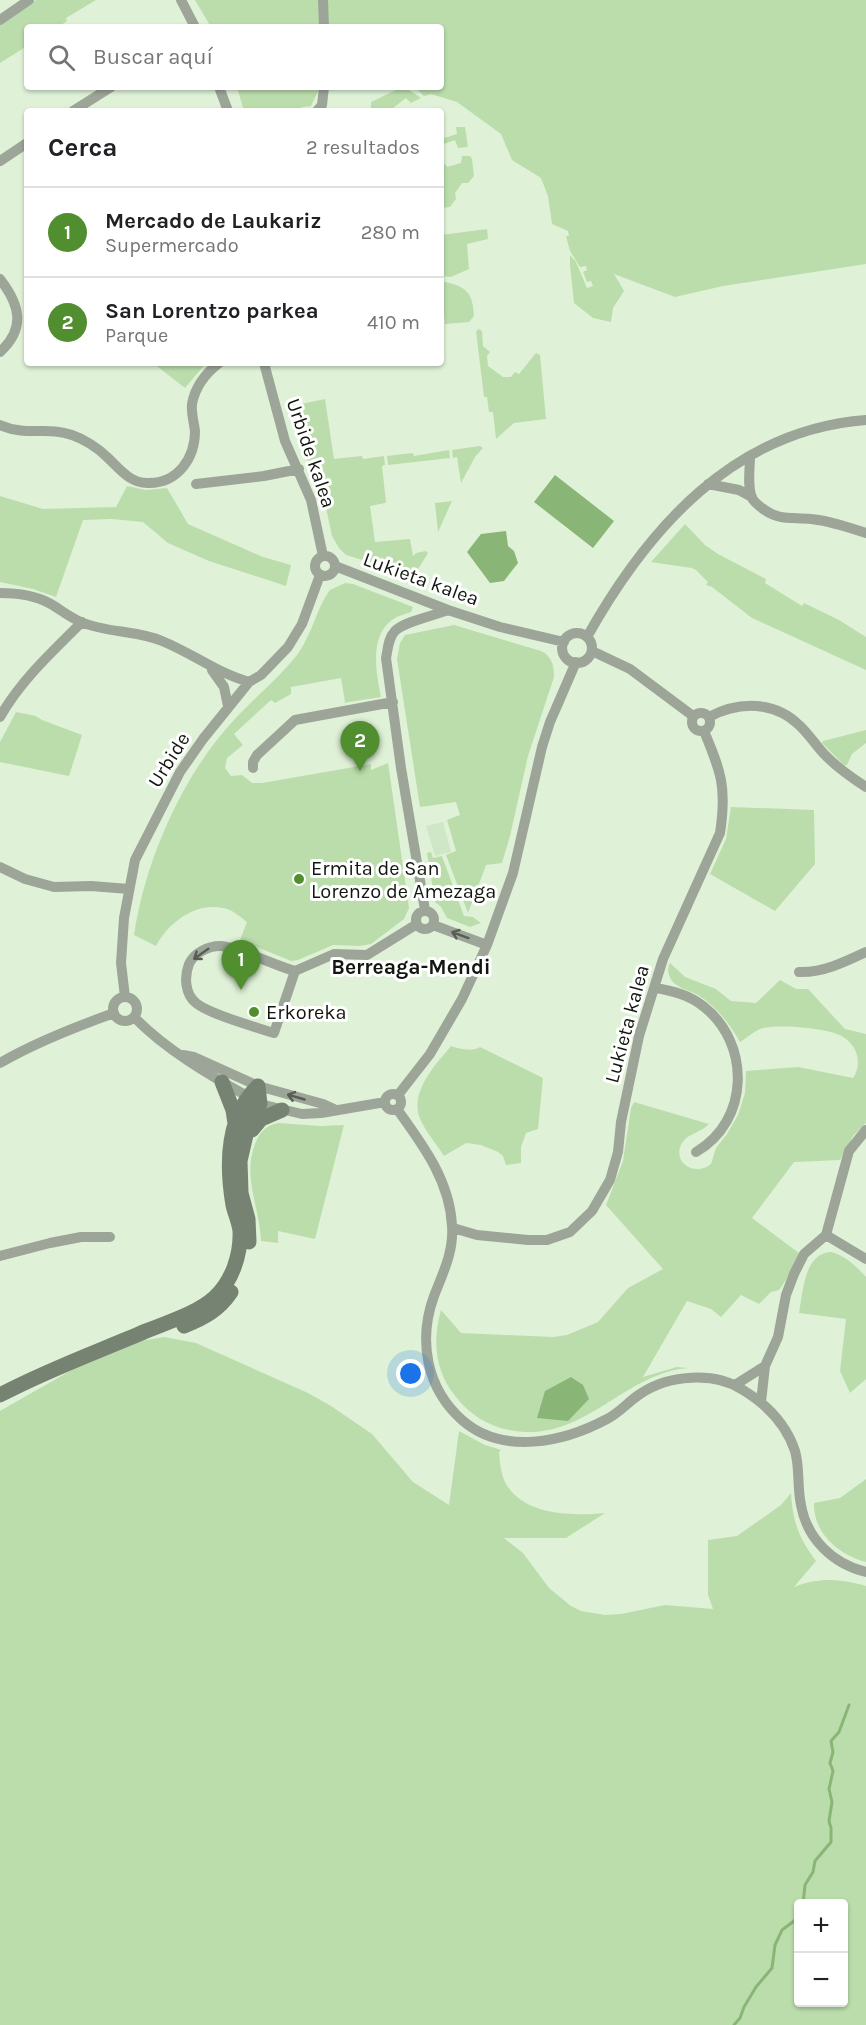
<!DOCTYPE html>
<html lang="es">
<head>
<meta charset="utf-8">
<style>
  body { margin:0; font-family:Karla,sans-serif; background:#f6f6f6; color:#202124 }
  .controls { position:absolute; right:18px; bottom:18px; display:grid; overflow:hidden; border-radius:6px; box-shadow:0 2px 4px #0004 }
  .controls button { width:54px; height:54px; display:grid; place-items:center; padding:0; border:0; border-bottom:2px solid #e0e0e0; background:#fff; color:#202124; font:30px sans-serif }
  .you { position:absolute; left:411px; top:1374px; width:21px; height:21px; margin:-15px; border:4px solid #fff; border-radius:50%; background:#1a73e8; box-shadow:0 0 0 9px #1a73e833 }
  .badge { display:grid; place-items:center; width:39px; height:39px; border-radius:50%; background:#508e2f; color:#fff; font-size:20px; font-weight:700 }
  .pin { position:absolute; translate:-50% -50px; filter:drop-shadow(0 2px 3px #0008) }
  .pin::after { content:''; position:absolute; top:32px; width:21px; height:18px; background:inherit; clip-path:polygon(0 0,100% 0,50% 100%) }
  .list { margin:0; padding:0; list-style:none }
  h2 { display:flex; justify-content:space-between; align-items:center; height:78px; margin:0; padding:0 24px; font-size:26px }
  h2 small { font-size:20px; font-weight:400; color:#757577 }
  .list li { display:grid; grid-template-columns:39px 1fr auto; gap:18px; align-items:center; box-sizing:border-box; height:90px; padding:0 24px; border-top:2px solid #e0e0e0 }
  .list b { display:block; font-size:22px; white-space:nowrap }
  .list p { margin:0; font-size:20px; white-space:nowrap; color:#757577 }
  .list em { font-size:20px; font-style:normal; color:#757577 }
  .icon { flex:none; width:33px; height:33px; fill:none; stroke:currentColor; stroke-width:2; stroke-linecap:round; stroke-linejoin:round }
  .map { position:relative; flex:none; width:866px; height:2025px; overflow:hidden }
  .search { position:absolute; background:#fff; box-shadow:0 2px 4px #0004; left:24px; top:24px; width:420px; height:66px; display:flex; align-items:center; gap:15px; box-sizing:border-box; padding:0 21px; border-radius:6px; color:#757577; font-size:22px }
  .panel { position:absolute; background:#fff; box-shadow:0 2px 4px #0004; left:24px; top:108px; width:420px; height:258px; border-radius:6px }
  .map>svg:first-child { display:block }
  .built { fill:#cfe7c6 }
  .green { fill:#bbddac; fill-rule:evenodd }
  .water { fill:#89b676 }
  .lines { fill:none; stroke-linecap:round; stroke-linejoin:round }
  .stream { stroke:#89b676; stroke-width:3 }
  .street { stroke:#9da599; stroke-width:10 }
  .secondary { stroke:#778372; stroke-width:15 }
  .oneway { stroke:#575e54 }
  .poi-dot { fill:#508e2f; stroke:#fff; stroke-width:2 }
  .labels { text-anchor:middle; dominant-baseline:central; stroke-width:6; stroke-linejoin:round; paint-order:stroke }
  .street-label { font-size:20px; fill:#11170e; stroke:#fff }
  .poi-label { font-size:20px; fill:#11170e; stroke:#fff; text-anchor:start }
  .neighbourhood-label { font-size:21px; font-weight:bold; fill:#11170e; stroke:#fff }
</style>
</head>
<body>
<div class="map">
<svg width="866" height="2025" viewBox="0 0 866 2025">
  <rect width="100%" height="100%" fill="#dff2d7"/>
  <path class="built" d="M443 822 451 852 435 856 426 826Z"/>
  <path class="green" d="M36 0H96L66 18 67 21 58 27H27V46L0 63V25Z
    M195 0H866V264L723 286 675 297 614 274 624 291 613 308 611 322 593 318 574 303 570 265V255L576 262 587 288 593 286 591 281 587 282 583 272 587 270 586 266 580 267 570 251 566 236H569L568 231 552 224 548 196 541 178 512 160 501 134 457 102 431 94 424 96 415 87H441V27H211Z
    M237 87H320L311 106 302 107 297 111H244Z
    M406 88 421 98 411 103 406 98 389 111H371V102L396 90Z
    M456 127H465L468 147 458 148 455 140 441 145V139L457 134Z
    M462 156H470L472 159 474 176 468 183H462L455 193 456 199 450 207 441 208V165L445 164 447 167 461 163Z
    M487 229 488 239 467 244 469 269 451 277 441 276V235Z
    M441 281C465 286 473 291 474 316L469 322 445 324Z
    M479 329 482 331 483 346 490 352 487 356 488 366 503 377H511L515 372 519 374 536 353 540 355 546 419 514 423 496 439 493 412H489L487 397H484L476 331Z
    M153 363H206L185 388Z
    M325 399 334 459 362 456 363 459 384 456 385 465 382 466 386 502 385 503 370 506 375 542 410 539 413 556 416 553 426 551 428 553 414 576 346 555 339 548 332 536 324 498 300 444 287 407Z
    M480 446 483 448 475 457 461 483 457 457 453 458 452 450Z
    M449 450 450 458 388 465 387 456 413 453 414 456Z
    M127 486 146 490 167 488 188 524 263 557 291 565 286 586 209 561 168 543 143 522 112 519 83 520 56 597 33 589 0 582V496L43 509 116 507Z
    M452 501 438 532 435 503Z
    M685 524 705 545 718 554 766 579 765 583 802 606 804 603 839 620 866 637V670L752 618 712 587 706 585 708 582 696 570 692 568 651 562Z
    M345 583 353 584 413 607 411 612C406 614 401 615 397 617 368 632 376 672 381 697L343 703 345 702 341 678 291 687V694L275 703 271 700 234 734 243 745 227 758 225 768 231 776 242 775 252 783H262L371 764V770L388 763 409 908 404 919 371 944 360 946 333 945 298 960 291 961 240 940 247 922C240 917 232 909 223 908 195 902 168 923 156 946L134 935C145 861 182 776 233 721 254 698 278 679 297 655 312 635 317 607 330 590Z
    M454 625 541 651C552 656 554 666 554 677L528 756 510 836 502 863 486 865 468 913 446 855 456 851 447 820 460 815 456 802 420 807 397 659 400 643 405 635Z
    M16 712 36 716 42 720 82 735 69 776 0 762V742Z
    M866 730V743L852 754 847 765H844L822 743 823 741Z
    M731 807 814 810 815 864 775 911 710 874 726 839Z
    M431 852 433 858 442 856 464 916 473 917 481 923 470 927 447 918 441 907 435 902 427 853Z
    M670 963 685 977 716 989 731 1001 756 1003 780 980 796 989H808L845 1029 866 1034V1123L853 1136 840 1160 794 1162 752 1218 799 1253 786 1280 779 1290 771 1292 759 1304 741 1295 721 1317 711 1309 687 1301 643 1377 677 1367 688 1368C621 1374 583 1445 509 1430 488 1426 469 1414 456 1397 435 1372 432 1341 441 1310L461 1333 553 1337 567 1335 598 1322 628 1288 663 1269 606 1205 623 1161 631 1108 634 1102 709 1124C701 1133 688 1133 682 1143 671 1163 696 1177 711 1164L716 1148 727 1134 738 1115 745 1093 746 1071 798 1067 853 1078C864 1062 856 1041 837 1034 823 1028 778 1024 763 1028 755 1030 747 1038 740 1042 729 1023 717 1007 698 995 690 991 678 988 672 981 668 975 667 969 670 963Z
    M451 1046C459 1049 473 1052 480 1047L543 1078 538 1129 526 1133 521 1147V1163L506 1165 503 1156 498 1152 481 1145 466 1143 444 1156C436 1143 424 1130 419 1116 411 1090 436 1064 451 1046Z
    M278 1123 321 1126 344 1125 315 1239 278 1231V1243L261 1241C260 1208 242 1177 255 1144 260 1132 265 1126 278 1123Z
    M831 1252C845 1255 857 1267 866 1277V1379L850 1393 840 1371 846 1319 799 1313C803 1292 804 1253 831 1252Z
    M164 1337 196 1343 308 1393 331 1406 372 1434 413 1482 449 1505 459 1431 485 1445 501 1450 499 1452C500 1463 501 1475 506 1484 525 1516 572 1516 605 1513L566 1538H504L523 1553 549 1588 571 1606 581 1611 605 1615 621 1614 665 1605 713 1609 708 1595V1540L737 1536 781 1505 791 1493C793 1523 799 1538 816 1561L794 1587C820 1577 840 1579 866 1586V2025H0V1411L77 1367 141 1341ZM798 1904H844V2002H798Z
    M866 1479V1562C839 1555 813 1533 814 1503L840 1498Z"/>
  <path class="water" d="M555 475 614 521 593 548 534 502Z
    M506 531 508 546 514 551 518 563 504 581 490 583 467 552 481 534Z
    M571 1377 583 1385 589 1399 568 1421 537 1418 545 1391Z"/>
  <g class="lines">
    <path class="stream" d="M803 1904 805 1885 813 1872 815 1861 831 1842V1828L829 1821 832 1802 829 1789 833 1771 830 1763 833 1752 831 1741 839 1732 849 1705
      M734 2025 740 2018 744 2007 756 1987 772 1968 775 1945 782 1930 794 1921 798 1914"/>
    <path class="street" d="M181 0 195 27
      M323 0 324 27
      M0 20 29 0
      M219 87 228 111
      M73 111 111 87
      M317 111 322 105 324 87
      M0 161 27 143
      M0 279C20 305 26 328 0 352
      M264 363 285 441 311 500 323 556
      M0 425C27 437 48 426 72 435 84 439 98 448 107 457 119 468 130 484 149 483 178 483 195 458 195 431 194 422 191 414 192 404 195 387 206 373 219 363
      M750 456C750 469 747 486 752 498 754 502 758 505 762 508 778 521 792 517 811 519 830 521 848 527 866 533
      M196 484 264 476 299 469
      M708 484 739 490 752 497
      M315 566a10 10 0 1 1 20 0a10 10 0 1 1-20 0Z
      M335 566 448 610 500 627 564 642
      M0 593C17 593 34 595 49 603 60 609 69 617 81 622 106 633 136 630 162 641 192 653 217 673 249 682
      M562 648a15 15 0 1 1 30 0a15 15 0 1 1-30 0Z
      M587 637C648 528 734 430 866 420
      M592 651 630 669 693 716
      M212 670 224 687 228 706
      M692 722a9 9 0 1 1 18 0a9 9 0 1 1-18 0Z
      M0 717C21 680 52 652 82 622
      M709 717C739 701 774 701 799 725 809 734 816 746 826 756 838 768 852 778 866 787
      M253 768V762L257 755 295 720 393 702
      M0 867 25 879 54 887 91 886 129 889
      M425 910 401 768 386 658C388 649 388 638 395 631 405 621 434 616 448 610
      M416 920a9 9 0 1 1 18 0a9 9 0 1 1-18 0Z
      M433 925 487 945
      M295 971 274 1033C255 1027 209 1014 196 1003 185 994 184 977 189 964 194 953 208 946 220 946 235 946 276 966 295 971L334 954 367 955 417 924
      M799 972C822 973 845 962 866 952
      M656 988C673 991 689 995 703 1006 751 1043 750 1121 696 1152
      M125 997 121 963 124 918 135 860 180 772 203 739 249 682 261 675 288 647 302 624 320 575
      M113 1009a12 12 0 1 1 24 0a12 12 0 1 1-24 0Z
      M134 1017C165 1049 209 1075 247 1096
      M183 1055 194 1057 258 1086 323 1104 334 1109
      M0 1063C36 1042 75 1027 114 1013
      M385 1102a8 8 0 1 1 16 0a8 8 0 1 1-16 0Z
      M398 1095 430 1054 462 999 487 945 513 873 542 747 550 722 576 662
      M260 1104 302 1114 321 1113 385 1102
      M397 1109C423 1145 450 1181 452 1226 454 1251 443 1273 434 1296 418 1340 426 1388 462 1420 503 1456 564 1442 607 1419 619 1413 628 1402 640 1394 668 1375 714 1371 743 1390 766 1404 786 1424 795 1451 800 1468 797 1487 801 1505 807 1539 833 1564 866 1572
      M453 1228 477 1235 528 1240H547L570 1232 592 1211 610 1180 618 1152 621 1122 639 1036 663 959 720 833C727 787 721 772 704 731
      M826 1235 866 1259
      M0 1256 50 1243 81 1237H110
      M735 1385 765 1366
      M761 1402 765 1366 778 1337 786 1295 794 1274 804 1254 826 1235 849 1151 866 1130"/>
    <path class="secondary" d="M222 1082 233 1110 235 1123
      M252 1130 261 1119 282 1110
      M249 1242 248 1219 241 1193 240 1161 248 1126 260 1104 258 1086
      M184 1326C204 1318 219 1310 231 1292
      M0 1395C47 1370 97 1352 146 1331 168 1322 196 1314 215 1297 232 1281 241 1255 240 1231 239 1222 235 1214 233 1205 226 1164 227 1116 258 1086"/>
  </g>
  <defs><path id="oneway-shaft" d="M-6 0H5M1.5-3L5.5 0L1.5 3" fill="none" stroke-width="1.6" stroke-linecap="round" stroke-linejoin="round" transform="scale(1.5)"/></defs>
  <g class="oneway">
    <use href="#oneway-shaft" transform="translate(460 935) rotate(-160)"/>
    <use href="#oneway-shaft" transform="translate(201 954) rotate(145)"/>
    <use href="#oneway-shaft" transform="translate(296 1097) rotate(-164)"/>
  </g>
  <g class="poi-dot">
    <circle cx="299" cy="879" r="6"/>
    <circle cx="254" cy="1012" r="6"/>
  </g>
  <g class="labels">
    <g class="street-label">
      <text transform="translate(311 453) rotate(71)">Urbide kalea</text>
      <text transform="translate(421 579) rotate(20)">Lukieta kalea</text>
      <text transform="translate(169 760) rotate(-58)">Urbide</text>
      <text transform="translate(627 1024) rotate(-75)">Lukieta kalea</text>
    </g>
    <g class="poi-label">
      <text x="311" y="868">Ermita de San<tspan x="311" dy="23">Lorenzo de Amezaga</tspan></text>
      <text x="266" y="1012">Erkoreka</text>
    </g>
    <g class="neighbourhood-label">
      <text x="411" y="967">Berreaga-Mendi</text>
    </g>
  </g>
</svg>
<div class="controls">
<button>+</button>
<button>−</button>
</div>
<div class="you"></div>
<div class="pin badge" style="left:241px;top:990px">1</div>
<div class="pin badge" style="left:360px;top:771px">2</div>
<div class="search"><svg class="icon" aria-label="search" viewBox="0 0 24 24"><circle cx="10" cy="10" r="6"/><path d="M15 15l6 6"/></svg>Buscar aquí</div>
<section class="panel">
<h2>Cerca<small>2 resultados</small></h2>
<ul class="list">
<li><span class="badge">1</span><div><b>Mercado de Laukariz</b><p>Supermercado</p></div><em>280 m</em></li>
<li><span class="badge">2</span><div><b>San Lorentzo parkea</b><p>Parque</p></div><em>410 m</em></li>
</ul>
</section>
</div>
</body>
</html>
